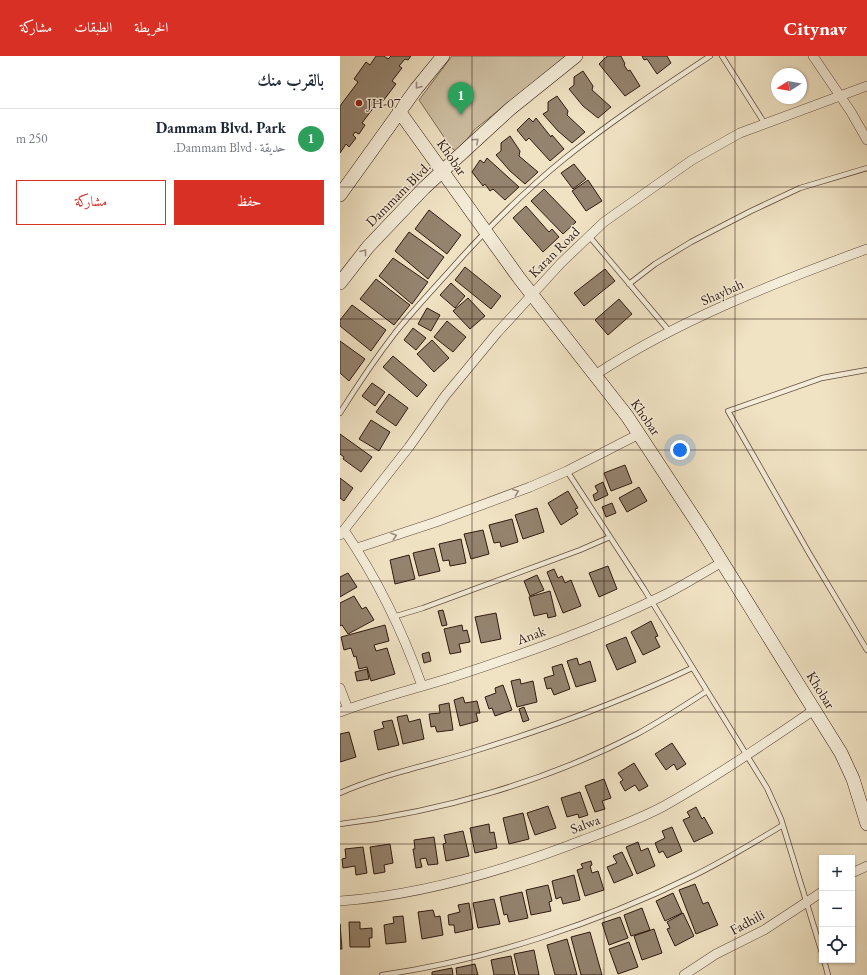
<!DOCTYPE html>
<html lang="ar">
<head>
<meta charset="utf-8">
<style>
  body { margin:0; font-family:"EB Garamond",Amiri,serif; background:#f2f2f3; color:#1f2937; direction:rtl }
  .controls { position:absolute; right:12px; bottom:12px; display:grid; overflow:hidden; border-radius:0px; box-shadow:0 1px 3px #0004 }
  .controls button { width:36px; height:36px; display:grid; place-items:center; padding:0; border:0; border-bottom:1px solid #e0e1e3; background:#fff; color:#1f2937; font:20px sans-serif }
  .compass { position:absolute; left:431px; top:12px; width:36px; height:36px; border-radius:50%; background:#fff; box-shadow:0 1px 3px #0004; rotate:259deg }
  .you { position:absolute; left:340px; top:394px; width:14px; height:14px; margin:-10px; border:3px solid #fff; border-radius:50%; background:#1a73e8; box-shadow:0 0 0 6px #1a73e833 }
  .badge { display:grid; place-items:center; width:26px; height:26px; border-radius:50%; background:#d93025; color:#fff; font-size:13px; font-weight:700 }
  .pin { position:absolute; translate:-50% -33px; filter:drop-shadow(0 1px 2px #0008) }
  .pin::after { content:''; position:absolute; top:21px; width:14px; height:12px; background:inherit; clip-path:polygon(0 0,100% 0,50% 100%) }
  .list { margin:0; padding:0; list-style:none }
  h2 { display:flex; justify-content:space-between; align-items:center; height:52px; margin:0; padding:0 16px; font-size:17px }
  h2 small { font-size:13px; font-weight:400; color:#747a83 }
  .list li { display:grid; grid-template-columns:26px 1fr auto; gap:12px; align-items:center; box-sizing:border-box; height:60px; padding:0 16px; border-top:1px solid #e0e1e3 }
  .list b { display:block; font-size:15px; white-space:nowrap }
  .list p { margin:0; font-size:13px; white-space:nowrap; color:#747a83 }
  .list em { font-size:13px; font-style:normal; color:#747a83 }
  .actions { display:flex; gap:8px; padding:12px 16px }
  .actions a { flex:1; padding:9px 0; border:1px solid #d93025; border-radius:0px; text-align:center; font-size:14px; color:#d93025 }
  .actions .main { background:#d93025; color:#fff }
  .icon { flex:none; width:22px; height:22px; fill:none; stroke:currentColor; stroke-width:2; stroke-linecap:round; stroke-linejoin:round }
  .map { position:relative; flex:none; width:527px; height:919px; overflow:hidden; direction:ltr }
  header { display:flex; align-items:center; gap:24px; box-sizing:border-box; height:56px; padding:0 20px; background:#d93025; color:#fff }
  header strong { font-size:19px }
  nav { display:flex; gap:22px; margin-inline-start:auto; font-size:14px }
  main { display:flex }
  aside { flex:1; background:#fff }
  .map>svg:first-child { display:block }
  .green { fill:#cfc1a5; stroke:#806e5a }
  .building { fill:#94836e; stroke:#301a10 }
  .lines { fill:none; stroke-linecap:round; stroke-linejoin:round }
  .lane-casing { stroke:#604c3d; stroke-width:6 }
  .street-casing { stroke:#604c3d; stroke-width:10 }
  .secondary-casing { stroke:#301a10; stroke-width:14 }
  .lane { stroke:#f5edd9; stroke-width:4.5 }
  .street { stroke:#f5edd9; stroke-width:9 }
  .secondary { stroke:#f5edd9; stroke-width:13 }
  .oneway { stroke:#9c8e7f }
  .grid { fill:none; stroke:#301a10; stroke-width:1; stroke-opacity:0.55 }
  .poi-dot { fill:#8f2418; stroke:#f5edd9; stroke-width:1.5 }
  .labels { text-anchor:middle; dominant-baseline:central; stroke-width:3; stroke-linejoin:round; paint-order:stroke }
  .poi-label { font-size:14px; fill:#301a10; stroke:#f5edd9; text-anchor:start }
  .street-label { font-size:14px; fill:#301a10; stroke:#f5edd9 }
</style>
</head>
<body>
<header>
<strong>Citynav</strong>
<nav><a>الخريطة</a><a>الطبقات</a><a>مشاركة</a></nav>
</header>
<main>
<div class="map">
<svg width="527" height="919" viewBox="0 0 527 919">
  <rect width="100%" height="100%" fill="#f0e3c4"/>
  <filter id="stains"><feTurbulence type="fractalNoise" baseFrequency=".005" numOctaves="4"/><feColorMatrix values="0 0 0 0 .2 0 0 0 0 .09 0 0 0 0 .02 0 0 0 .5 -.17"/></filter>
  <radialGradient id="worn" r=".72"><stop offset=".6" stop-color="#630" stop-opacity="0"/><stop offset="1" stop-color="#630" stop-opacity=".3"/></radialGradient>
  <path class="green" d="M112 0H226L134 74 117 97 110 90 79 44Z"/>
  <path class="building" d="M36 0H44L48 3 51 0H71L68 4 65 3 59 10 62 12 52 25 56 28 43 45 40 43 22 67 25 69 19 78 15 76 13 79 16 82 9 91 6 88 0 97V50L18 26 14 23 26 6 30 9Z
    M267 0H281L285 8 284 9 288 15 290 14 300 30 285 40 259 8 265 2 267 1Z
    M302 0H327L331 7 317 18 307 3 304 4Z
    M243 15 253 30 252 34 271 51 258 62 243 50 229 33 234 29V21Z
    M217 40 228 55 227 59 245 76 232 87 218 75 203 58 208 55V46Z
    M189 62 193 66 196 62 211 81 212 79 224 93 210 105 189 82 186 85 177 74Z
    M170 80 180 95 179 100 198 116 185 128 170 115 156 99 161 95V87Z
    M147 102 179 131 165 144 153 133 150 135 145 128 143 130 132 116 140 104 144 107Z
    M234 108 246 123 233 133 221 117Z
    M248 124 262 145 246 155 232 135Z
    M204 133 236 166 223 178 191 145Z
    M186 150 209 176 212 173 219 181 203 196 173 162Z
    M89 154 121 179 107 198 75 173Z
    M69 176 104 201 88 223 55 195Z
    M53 202 88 226 72 248 39 220Z
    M125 211 161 240 151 253 115 224Z
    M265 213 275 225 244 250 234 237Z
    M36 223 70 249 54 269 20 243Z
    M111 227 125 240 115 252 100 239Z
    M128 242 145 260 130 273 113 255Z
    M279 243 292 258 268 279 255 264Z
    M12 249 46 274 31 295 0 270V264Z
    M87 252 100 259 91 275 78 268Z
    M107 265 126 281 113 296 94 281Z
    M73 272 86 282 76 294 64 284Z
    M92 284 109 302 94 316 77 298Z
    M0 285 25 303 9 325 0 317Z
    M53 300 87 329 77 341 43 311Z
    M32 327 45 336 35 350 22 340Z
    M49 338 68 352 56 370 36 356Z
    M31 364 50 376 39 395 19 383Z
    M0 378 32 401 21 416 3 403 4 401 0 398Z
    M285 409 292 427 271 435 264 417Z
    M0 422 13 432 4 445 0 442Z
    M263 426 268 439 255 445 253 439 258 436 255 430Z
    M299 431 307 445 287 456 279 442Z
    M228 435 238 452 235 453 238 458 221 469 208 447Z
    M272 447 276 457 266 461 262 451Z
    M197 452 204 476 183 483 175 459Z
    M172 463 178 486 161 491 160 486 154 487 149 469Z
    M143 474 149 498 131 503 124 478Z
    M121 483 126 507 110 510 109 504 103 505 99 488Z
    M94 492 100 515 79 520 73 497Z
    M69 499 75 523 55 528 50 504Z
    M268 510 277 533 259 541 249 517Z
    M214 513 218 522 222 520 225 527 231 524 241 550 223 557 207 516Z
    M8 517 17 531 0 541V521Z
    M197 519 204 534 190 540 184 525Z
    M210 535 216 560 208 562 207 557 194 560 189 541Z
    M14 540 22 553 26 551 34 564 8 578 2 569 0 570V547Z
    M103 554 107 569 102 570 98 555Z
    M156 557 161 583 141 587 135 561Z
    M311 565 318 580 315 581 320 591 303 599 291 576Z
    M45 569 49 585 34 589 36 595 47 592 55 618 31 625 27 611 19 613 16 600 14 601 11 592 4 594 1 581Z
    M122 569 123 575 127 574 130 586 119 588 121 596 110 598 104 573Z
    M286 581 296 606 277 614 266 589Z
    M89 596 91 605 84 607 82 598Z
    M237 602 239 609 250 605 256 625 236 631 227 605Z
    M222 608 230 633 214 639 211 632 207 633 204 622 214 619 212 611Z
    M27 613 29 623 17 625 15 616Z
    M180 623 181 628 193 625 197 646 177 651 171 625Z
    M163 629 172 654 155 660 152 652 149 653 145 641 156 637 155 632Z
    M123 641 125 647 137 645 140 657H136L138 665 120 670 114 644Z
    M109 647 113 674 97 676 95 670 91 671 89 658 100 657 99 649Z
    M184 651 189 664 183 666 179 653Z
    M67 659 69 666 80 663 84 683 63 688 57 661Z
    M52 664 59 689 38 694 34 675 44 672 42 666Z
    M9 676 16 701 0 706V678Z
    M332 687 346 708 337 714 334 708 326 714 315 698Z
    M294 707 308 730 299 735 295 729 285 735 280 726 283 724 278 717Z
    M264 723 271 742 262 745 265 753 255 756 245 730Z
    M240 736 248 759 239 762 238 758 227 761 221 742Z
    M208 750 216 772 195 779 187 757Z
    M356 751 362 763 364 761 373 777 354 786 343 764 350 761 347 756Z
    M183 757 189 783 169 788 163 762Z
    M149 768 150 777 154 776 157 792 135 797 130 772Z
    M332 771 342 795 327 802 323 795 319 797 315 787 325 782 322 775Z
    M123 775 129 800 106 805 103 788 106 787 104 779Z
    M94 781 98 808 88 809 86 802 80 803 82 811 76 812 73 793H75L74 784Z
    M298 786 301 795 308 792 315 810 297 818 286 791Z
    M50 788 53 807 44 809 45 816 34 818 30 791Z
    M23 791 27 817 16 819 15 810 3 812 2 803 6 802 5 793Z
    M282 796 293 819 274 827 267 811 277 807 273 800Z
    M251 805 252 809 250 810 252 817 258 815 264 834 245 840 237 814 243 812 241 808Z
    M234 819 240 844 223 848 221 841 216 843 212 825Z
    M355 828 363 848 368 846 378 869 356 878 339 834Z
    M208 829 212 845 209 846 211 855 191 859 186 834Z
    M182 836 188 862 169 866 167 858 164 859 160 841Z
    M333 837 342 857 325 865 316 845Z
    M154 843 160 868 138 872 133 847Z
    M129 847 133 873 115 877 114 869H109L108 859 120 856 118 849Z
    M302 852 310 874 291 880 284 859Z
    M93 854 95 861 100 860 103 879 82 883 78 856Z
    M343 857 354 880 335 890 327 873 330 872 327 866Z
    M63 860 66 886 46 888 44 869 54 867 53 861Z
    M280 861 288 882 269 889 262 867Z
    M9 866H20V873L32 872V882H29L30 891H10Z
    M0 868 2 893H0Z
    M314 873 322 897 302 904 294 880Z
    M250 876 262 919H241L231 881Z
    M227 883 237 919H215L207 889Z
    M289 886 298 911 278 918 269 893Z
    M194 894 199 919H179L174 898Z
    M171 900 175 919H154L151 904Z
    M135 908 138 919H117L116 912Z
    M112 912 113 919H92V916Z"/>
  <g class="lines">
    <g class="lane-casing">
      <path id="lane" d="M382 0 425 68
        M249 180 330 276
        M289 228 315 208 351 186 411 155 460 132 527 112
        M527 314 482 322 388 355 469 497 527 594
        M0 357C17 330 35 303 55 277 76 251 99 227 121 202 153 167 187 133 224 103 270 66 320 33 370 0
        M227 415 304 533 427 732 441 763 482 897
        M53 561 83 552 240 494 270 481
        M0 737C41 719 85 710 128 697 203 674 281 646 352 612
        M0 768C100 756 208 725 297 678 321 665 344 650 367 635
        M484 904 488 919
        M42 919C147 904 258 867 353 820 384 805 413 787 443 769"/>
    </g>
    <g class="street-casing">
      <path id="street" d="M473 0 511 56 527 84
        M255 319C338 264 434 227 527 193
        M4 474C36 521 63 576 82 630
        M0 479 69 391 105 340 157 277 221 207 264 166 352 104 400 77 527 30
        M17 492 96 466 190 431 227 415 299 378
        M0 632 8 653
        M0 656C37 642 75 633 113 621 183 598 255 573 322 540 342 530 362 518 382 506
        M512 817 527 810
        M0 845C83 839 166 814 243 784 270 774 298 764 324 750 376 721 425 687 474 654
        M344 919 376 898 424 874 482 836"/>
    </g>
    <g class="secondary-casing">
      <path id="secondary" d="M59 55 179 222 287 360 364 477 501 697 513 723 527 768
        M0 139 76 33 103 0
        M0 227 28 191 84 132 170 53 236 0"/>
    </g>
    <use href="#lane" class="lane"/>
    <use href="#street" class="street"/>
    <use href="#secondary" class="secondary"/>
  </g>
  <defs><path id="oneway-chevron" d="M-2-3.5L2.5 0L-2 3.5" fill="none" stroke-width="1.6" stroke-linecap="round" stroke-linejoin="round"/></defs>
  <g class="oneway">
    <use href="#oneway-chevron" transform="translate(78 30) rotate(128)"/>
    <use href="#oneway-chevron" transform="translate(136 85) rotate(-43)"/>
    <use href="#oneway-chevron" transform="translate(24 196) rotate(-52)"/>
    <use href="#oneway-chevron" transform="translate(176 436) rotate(-21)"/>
    <use href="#oneway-chevron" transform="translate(54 480) rotate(-18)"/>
  </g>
  <path class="grid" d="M132 0V919M264 0V919M395 0V919M0 131H527M0 263H527M0 394H527M0 525H527M0 656H527M0 788H527"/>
  <circle class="poi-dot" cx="19" cy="47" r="4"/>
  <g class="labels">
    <g class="poi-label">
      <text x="27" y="47">JH-07</text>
    </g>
    <g class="street-label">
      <text transform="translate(112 101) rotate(55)">Khobar</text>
      <text transform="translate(58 138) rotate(-45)">Dammam Blvd.</text>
      <text transform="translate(214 196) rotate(-45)">Karan Road</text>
      <text transform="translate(382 236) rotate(-24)">Shaybah</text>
      <text transform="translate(306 361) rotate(55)">Khobar</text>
      <text transform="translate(191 579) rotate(-20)">Anak</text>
      <text transform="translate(481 634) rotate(58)">Khobar</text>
      <text transform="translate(245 768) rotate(-21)">Salwa</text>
      <text transform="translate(407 866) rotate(-29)">Fadhili</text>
    </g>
  </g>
  <rect width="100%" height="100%" filter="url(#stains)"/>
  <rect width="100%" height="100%" fill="url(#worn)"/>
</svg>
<div class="controls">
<button>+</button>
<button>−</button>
<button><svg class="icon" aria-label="locate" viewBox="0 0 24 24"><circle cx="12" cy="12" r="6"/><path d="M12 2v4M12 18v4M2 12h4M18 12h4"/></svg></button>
</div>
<svg class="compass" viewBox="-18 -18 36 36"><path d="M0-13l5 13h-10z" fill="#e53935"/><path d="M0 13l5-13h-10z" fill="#747a83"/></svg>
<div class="you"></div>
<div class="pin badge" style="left:121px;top:59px;background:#2e9e5b">1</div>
</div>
<aside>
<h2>بالقرب منك<small></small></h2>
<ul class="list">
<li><span class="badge" style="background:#2e9e5b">1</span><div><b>Dammam Blvd. Park</b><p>حديقة · Dammam Blvd.</p></div><em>250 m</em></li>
</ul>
<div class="actions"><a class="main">حفظ</a><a>مشاركة</a></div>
</aside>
</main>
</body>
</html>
